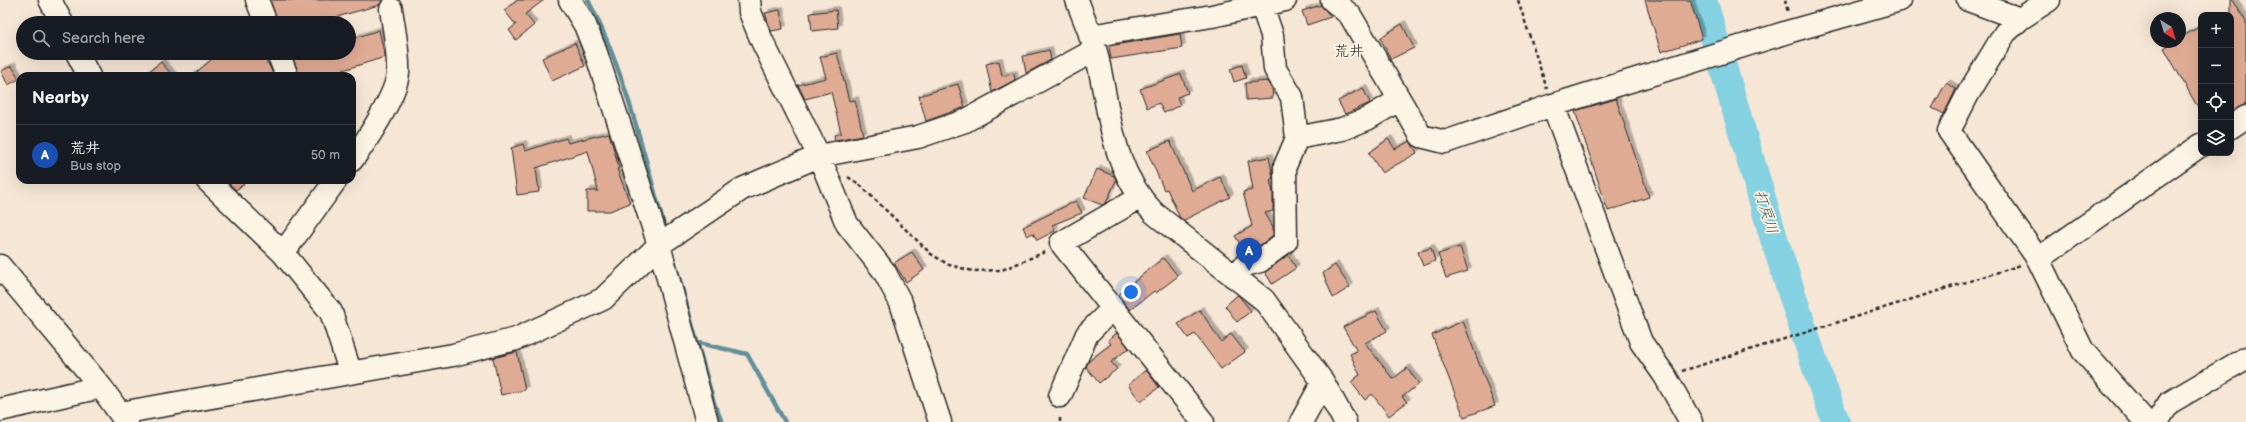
<!DOCTYPE html>
<html lang="en">
<head>
<meta charset="utf-8">
<style>
  body { margin:0; font-family:"Balsamiq Sans","Klee One",sans-serif; background:#242831; color:#f1f3f6 }
  .controls { position:absolute; right:12px; top:12px; display:grid; overflow:hidden; border-radius:8px; box-shadow:0 4px 16px #0002 }
  .controls button { width:36px; height:36px; display:grid; place-items:center; padding:0; border:0; border-bottom:1px solid #363941; background:#171b24; color:#f1f3f6; font:20px sans-serif }
  .compass { position:absolute; left:2150px; top:12px; width:36px; height:36px; border-radius:50%; background:#171b24; box-shadow:0 4px 16px #0002; rotate:142deg }
  .you { position:absolute; left:1131px; top:292px; width:14px; height:14px; margin:-10px; border:3px solid #fff; border-radius:50%; background:#1a73e8; box-shadow:0 0 0 6px #1a73e833 }
  .badge { display:grid; place-items:center; width:26px; height:26px; border-radius:50%; background:#2563eb; color:#fff; font-size:13px; font-weight:700 }
  .pin { position:absolute; translate:-50% -33px; filter:drop-shadow(0 1px 2px #0008) }
  .pin::after { content:''; position:absolute; top:21px; width:14px; height:12px; background:inherit; clip-path:polygon(0 0,100% 0,50% 100%) }
  .list { margin:0; padding:0; list-style:none }
  h2 { display:flex; justify-content:space-between; align-items:center; height:52px; margin:0; padding:0 16px; font-size:17px }
  h2 small { font-size:13px; font-weight:400; color:#9ea1a6 }
  .list li { display:grid; grid-template-columns:26px 1fr auto; gap:12px; align-items:center; box-sizing:border-box; height:60px; padding:0 16px; border-top:1px solid #363941 }
  .list b { display:block; font-size:15px; white-space:nowrap }
  .list p { margin:0; font-size:13px; white-space:nowrap; color:#9ea1a6 }
  .list em { font-size:13px; font-style:normal; color:#9ea1a6 }
  .icon { flex:none; width:22px; height:22px; fill:none; stroke:currentColor; stroke-width:2; stroke-linecap:round; stroke-linejoin:round }
  .map { position:relative; flex:none; width:2246px; height:422px; overflow:hidden }
  .search { position:absolute; background:#171b24; box-shadow:0 4px 16px #0002; left:16px; top:16px; width:340px; height:44px; display:flex; align-items:center; gap:10px; box-sizing:border-box; padding:0 14px; border-radius:22px; color:#9ea1a6; font-size:15px }
  .panel { position:absolute; background:#171b24; box-shadow:0 4px 16px #0002; left:16px; top:72px; width:340px; height:112px; border-radius:12px }
  .map>svg:first-child { display:block }
  .lines { fill:none; stroke-linecap:round; stroke-linejoin:round }
  .stream { stroke:#608f99; stroke-width:4.5 }
  .river { stroke:#84d1e2; stroke-width:28 }
  .building { fill:#e0ab94; stroke:#2b2b2b; filter:url(#shadow) }
  .minor-casing { stroke:#2b2b2b; stroke-width:25 }
  .path { stroke:#2b2b2b; stroke-width:2.5; stroke-dasharray:4 3; stroke-linecap:butt }
  .minor { stroke:#fcf5e5; stroke-width:22 }
  .labels { text-anchor:middle; dominant-baseline:central; stroke-width:3.5; stroke-linejoin:round; paint-order:stroke }
  .neighbourhood-label { font-size:15px; fill:#2b2b2b; stroke:#fcf5e5 }
  .water-label { font-size:15px; font-style:italic; fill:#415459; stroke:#fcf5e5 }
</style>
</head>
<body>
<div class="map">
<svg width="2246" height="422" viewBox="0 0 2246 422">
  <defs>
    <filter id="shadow"><feDropShadow dx="3.5" dy="-3.5" stdDeviation="0" flood-color="#0004"/></filter>
  </defs>
  <rect width="100%" height="100%" fill="#f6e6d5"/>
  <filter id="ink" filterUnits="userSpaceOnUse"><feTurbulence type="fractalNoise" baseFrequency=".025" numOctaves="2"/><feDisplacementMap in="SourceGraphic" scale="8" xChannelSelector="R" yChannelSelector="G"/><feConvolveMatrix kernelMatrix="1 2 1 2 8 2 1 2 1" color-interpolation-filters="sRGB"/></filter>
  <g filter="url(#ink)">
    <g class="lines">
      <path class="stream" d="M588 0C625 70 643 153 665 229
        M674 259 714 403 722 422
        M699 343 747 354 785 422"/>
      <path class="river" d="M1703 0 1775 242 1819 377 1836 422"/>
    </g>
    <path class="building" d="M270 0H383L379 5 333 18 335 23H278Z
      M518 0H544L525 14 534 25 516 40 509 30 516 25 504 10Z
      M1645 0H1690L1702 39 1661 52Z
      M2231 0H2233L2246 22V104L2231 112Z
      M1321 5 1331 17 1307 25 1302 11Z
      M780 10 783 29 771 31 765 13Z
      M836 10 838 28 812 31 810 13Z
      M1402 24 1414 48 1391 59 1380 38Z
      M2201 26V113L2164 48 2174 42H2180V38Z
      M379 30 385 57 324 76H299L293 58 308 53H349V40Z
      M1180 34 1182 48 1111 59 1109 46Z
      M575 43 585 66 552 81 542 58Z
      M1049 50 1051 60 1026 73 1023 56Z
      M219 53H259L269 65 274 76H192Z
      M837 53 849 101 855 100 863 135 835 140 834 135 841 133 831 92 805 99 798 85 826 78 820 57Z
      M999 61 1002 76 1014 74 1015 80 992 92 986 64Z
      M161 62 173 76H143Z
      M1242 65 1246 78 1234 82 1230 69Z
      M12 66 19 79 8 85 1 71Z
      M1181 74 1188 93 1177 97 1180 105 1164 113 1159 103 1147 108 1140 89Z
      M1268 81 1272 88 1273 98 1246 100 1245 83Z
      M1946 83 1956 89 1944 114 1932 108Z
      M958 84 965 107 926 121 919 96Z
      M1363 88 1370 103 1345 114 1338 101Z
      M1616 99 1649 197 1608 211 1575 111Z
      M609 133 619 168 617 169 630 203 610 211H587V191H598L588 151 536 168 539 192 517 195 511 148 523 144 525 151 566 138 568 143Z
      M1388 139 1395 149 1410 141 1417 153 1382 173 1369 153Z
      M1170 141 1192 191 1220 177 1230 197 1184 220 1180 218 1167 189 1164 190 1147 151Z
      M1269 157 1273 177 1270 180 1273 192V211L1265 213 1273 227V235L1254 250 1245 252 1235 236 1252 226 1243 192 1253 190 1248 161Z
      M1097 169 1114 176 1116 180 1106 203 1102 205 1084 198Z
      M225 180H249L236 190Z
      M1076 201 1082 213 1052 225 1055 231 1037 240 1033 233 1027 236 1023 227Z
      M1460 247 1468 271 1446 278 1438 254Z
      M1431 248 1435 261 1423 266 1418 252Z
      M912 252 924 270 906 282 894 263Z
      M1288 255 1296 268 1272 284 1265 272Z
      M1163 258 1178 276 1156 293 1154 291 1130 310 1118 295Z
      M1335 265 1350 287 1333 298 1323 273Z
      M1238 295 1251 311 1237 322 1225 306Z
      M1200 310 1221 342 1231 334 1245 352 1221 369 1195 334 1188 338 1178 324Z
      M1376 311 1387 331 1365 343 1393 379 1407 368 1419 384 1402 397 1407 402 1389 416 1372 394 1365 400 1351 382 1360 375 1350 354 1357 351 1343 327Z
      M1463 321 1495 406 1464 417 1432 335Z
      M1117 333 1129 348 1111 362 1117 369 1099 383 1086 367 1089 361 1111 344 1108 340Z
      M517 352 525 390 501 395 493 358Z
      M1146 370 1159 387 1141 402 1128 385Z"/>
    <g class="lines">
      <g class="minor-casing">
        <path id="minor" d="M50 0 62 23
          M257 0 266 23
          M570 0 585 25 595 50 659 245 707 422
          M749 0 750 12 762 41 819 156 847 224 884 271 901 303 940 422
          M1077 0C1083 17 1091 34 1096 52 1110 110 1110 168 1154 213L1264 300 1323 382 1345 422
          M1260 0 1272 35 1275 69 1292 97 1297 138
          M1332 0 1350 15 1421 136 1445 142 1553 105 1791 31 1900 0
          M1968 0 2020 19
          M2049 0 2020 19 2005 33 1968 94 1949 131 2038 259 2083 351 2146 422
          M1090 36 1212 16 1285 0
          M77 53 89 76
          M278 53 287 76
          M1553 105 1641 342 1665 376 1691 422
          M2231 127 2246 117
          M352 160C366 142 396 96 398 73 399 52 394 30 391 9
          M207 180 283 253 331 312 350 371
          M1139 198 1061 243 1203 422
          M283 253 336 180
          M2038 259 2201 145
          M0 266 101 387 126 422
          M1233 276 1245 265 1260 261 1286 241 1285 166 1297 138 1342 129 1367 119 1399 100
          M1060 396 1087 334 1112 309
          M0 410 101 387
          M120 413 453 355 516 339 603 299 659 245 742 189 819 156 918 137 965 121 1095 50
          M1301 422 1323 382
          M2157 422 2169 403 2246 358"/>
      </g>
      <path class="path" d="M1518 0 1547 89
        M1785 0 1788 13
        M848 177 860 185 931 254 949 265 973 271 1002 270 1045 252
        M1682 371 2021 265
        M1060 422V415"/>
      <use href="#minor" class="minor"/>
    </g>
  </g>
  <g class="labels">
    <g class="neighbourhood-label">
      <text x="1349" y="51">荒井</text>
    </g>
    <g class="water-label">
      <text transform="translate(1766 212) rotate(73)">打戻川</text>
    </g>
  </g>
</svg>
<div class="controls">
<button>+</button>
<button>−</button>
<button><svg class="icon" aria-label="locate" viewBox="0 0 24 24"><circle cx="12" cy="12" r="6"/><path d="M12 2v4M12 18v4M2 12h4M18 12h4"/></svg></button>
<button><svg class="icon" aria-label="layers" viewBox="0 0 24 24"><path d="M12 4l9 5-9 5-9-5zM3 14l9 5 9-5"/></svg></button>
</div>
<svg class="compass" viewBox="-18 -18 36 36"><path d="M0-13l5 13h-10z" fill="#e53935"/><path d="M0 13l5-13h-10z" fill="#9ea1a6"/></svg>
<div class="you"></div>
<div class="pin badge" style="left:1249px;top:271px;background:#1a4fb4">A</div>
<div class="search"><svg class="icon" aria-label="search" viewBox="0 0 24 24"><circle cx="10" cy="10" r="6"/><path d="M15 15l6 6"/></svg>Search here</div>
<section class="panel">
<h2>Nearby<small></small></h2>
<ul class="list">
<li><span class="badge" style="background:#1a4fb4">A</span><div><b>荒井</b><p>Bus stop</p></div><em>50 m</em></li>
</ul>
</section>
</div>
</body>
</html>
